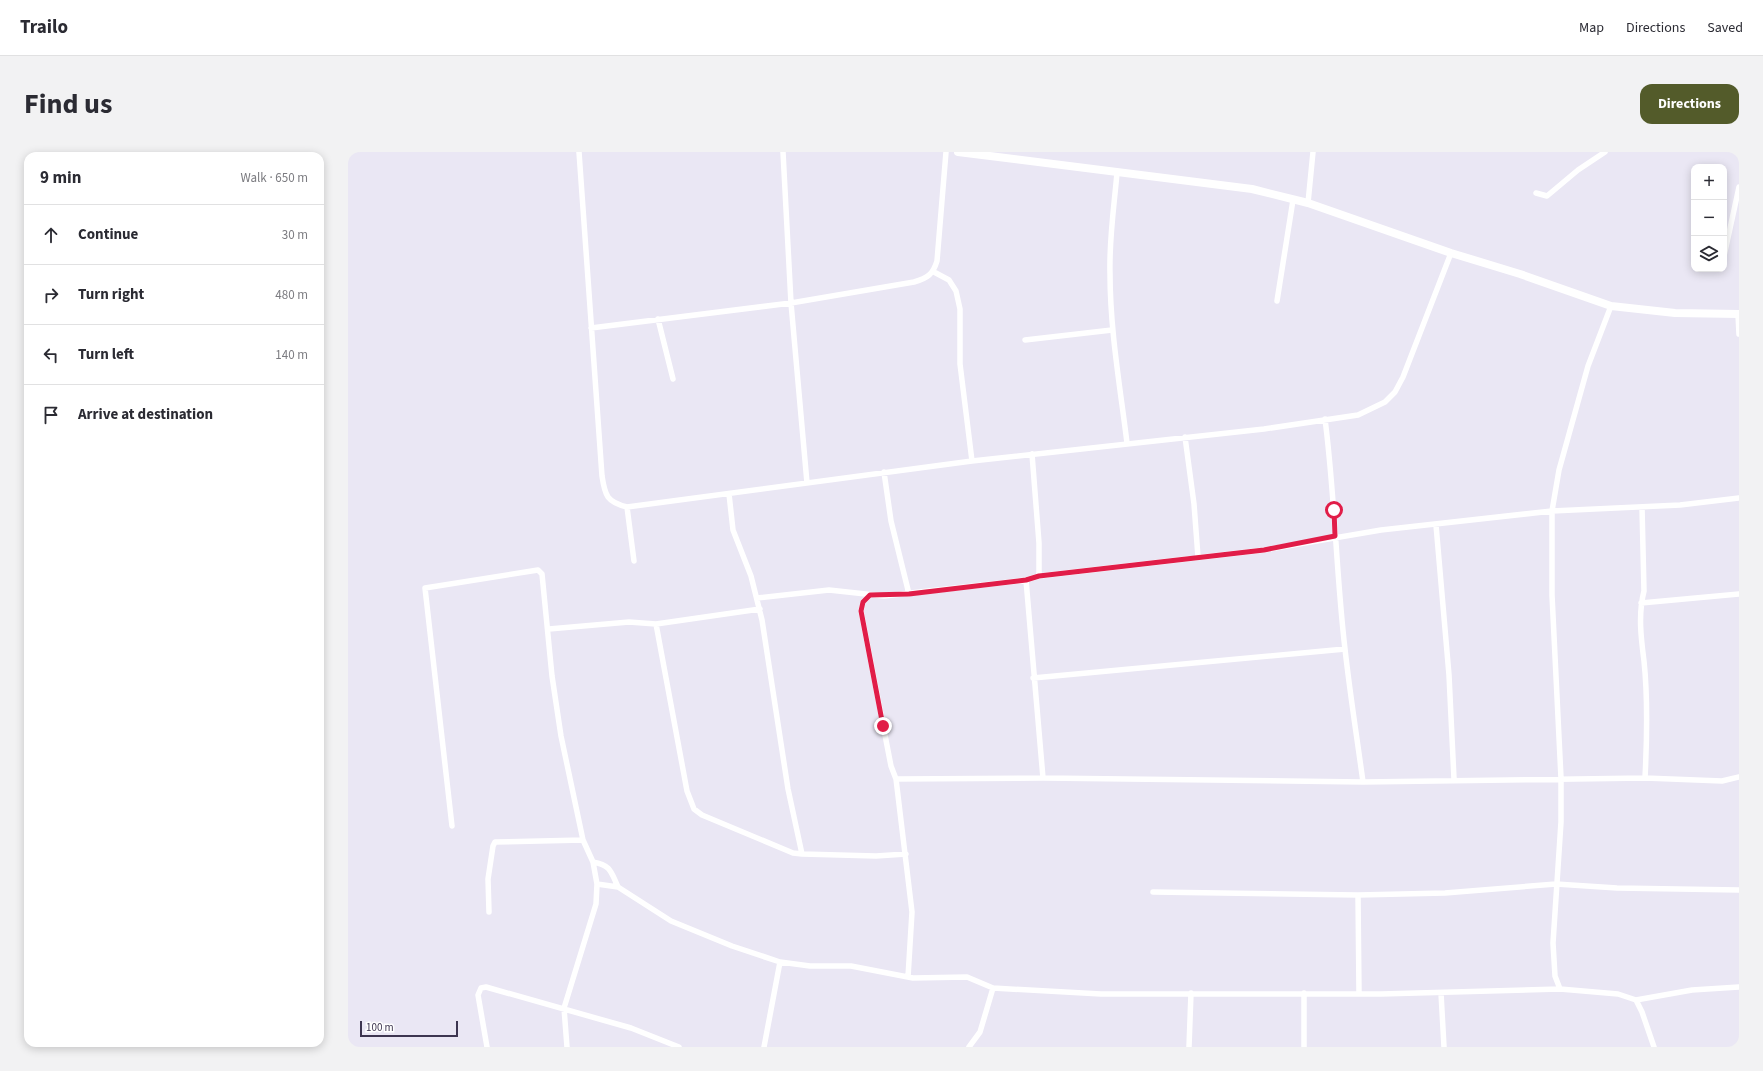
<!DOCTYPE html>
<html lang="en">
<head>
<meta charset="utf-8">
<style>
  body { margin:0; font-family:"Source Sans 3",sans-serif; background:#f2f2f3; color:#2b2b33 }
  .controls { position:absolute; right:12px; top:12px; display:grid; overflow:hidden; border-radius:8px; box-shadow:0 2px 10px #0003 }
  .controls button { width:36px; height:36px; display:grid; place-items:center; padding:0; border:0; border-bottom:1px solid #e1e1e2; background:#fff; color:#2b2b33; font:20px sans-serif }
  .scale { position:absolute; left:12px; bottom:10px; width:98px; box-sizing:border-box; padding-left:4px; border:2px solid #3d3550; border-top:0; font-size:11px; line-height:14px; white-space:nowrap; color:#3d3550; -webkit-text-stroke:3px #fff; paint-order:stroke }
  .stop { position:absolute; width:12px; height:12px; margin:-9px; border:3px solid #e11d48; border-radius:50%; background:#fff }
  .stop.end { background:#e11d48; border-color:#fff; box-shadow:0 1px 4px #0008 }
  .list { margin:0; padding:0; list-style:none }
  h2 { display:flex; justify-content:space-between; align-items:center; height:52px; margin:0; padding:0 16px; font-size:17px }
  h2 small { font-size:13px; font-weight:400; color:#7c7c81 }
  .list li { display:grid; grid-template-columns:26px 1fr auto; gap:12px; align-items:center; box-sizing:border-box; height:60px; padding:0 16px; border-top:1px solid #e1e1e2 }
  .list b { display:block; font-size:15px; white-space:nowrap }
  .list em { font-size:13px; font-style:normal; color:#7c7c81 }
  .icon { flex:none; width:22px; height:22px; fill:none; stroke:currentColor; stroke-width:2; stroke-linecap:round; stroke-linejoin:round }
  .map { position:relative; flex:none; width:1391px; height:895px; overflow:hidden; border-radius:12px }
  header { display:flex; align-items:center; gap:24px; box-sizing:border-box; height:56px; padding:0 20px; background:#fff; border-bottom:1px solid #e1e1e2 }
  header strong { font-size:19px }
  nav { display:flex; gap:22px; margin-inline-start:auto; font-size:14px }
  .intro { display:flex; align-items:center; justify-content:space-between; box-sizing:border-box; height:96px; padding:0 24px }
  h1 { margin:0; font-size:28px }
  .button { padding:10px 18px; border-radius:12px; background:#535b2a; color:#fff; font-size:14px; font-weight:700 }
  main { display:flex; gap:24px; padding:0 24px }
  aside { flex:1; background:#fff; border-radius:12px; box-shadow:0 2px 10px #0003 }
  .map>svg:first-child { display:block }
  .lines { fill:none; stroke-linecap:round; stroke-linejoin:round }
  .street { stroke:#fff; stroke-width:5.5 }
  .secondary { stroke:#fff; stroke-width:8 }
  .route { stroke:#e11d48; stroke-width:5 }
</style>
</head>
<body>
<header>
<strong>Trailo</strong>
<nav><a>Map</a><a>Directions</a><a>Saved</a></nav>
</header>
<div class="intro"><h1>Find us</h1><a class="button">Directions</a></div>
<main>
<aside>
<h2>9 min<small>Walk · 650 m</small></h2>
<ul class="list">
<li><svg class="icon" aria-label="ahead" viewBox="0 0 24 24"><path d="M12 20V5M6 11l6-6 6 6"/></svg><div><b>Continue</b></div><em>30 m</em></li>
<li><svg class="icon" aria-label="right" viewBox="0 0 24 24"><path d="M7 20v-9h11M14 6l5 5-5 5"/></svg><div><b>Turn right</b></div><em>480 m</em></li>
<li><svg class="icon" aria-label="left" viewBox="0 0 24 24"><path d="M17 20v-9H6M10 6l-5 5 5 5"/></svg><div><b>Turn left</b></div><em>140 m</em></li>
<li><svg class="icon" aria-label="arrive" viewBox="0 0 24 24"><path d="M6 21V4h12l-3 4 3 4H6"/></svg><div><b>Arrive at destination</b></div></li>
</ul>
</aside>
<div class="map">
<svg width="1391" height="895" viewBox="0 0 1391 895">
  <rect width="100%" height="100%" fill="#eae7f4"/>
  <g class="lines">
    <path class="street" d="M231 0 254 324C257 344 259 350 279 355L624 309 916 277 1010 263 1037 250 1047 240 1055 225 1103 101
      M435 0 443 151 459 331
      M769 21C766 55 761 88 762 121 762 178 772 234 779 291
      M1188 41 1199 44 1230 18 1257 0
      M960 51 965 0
      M1376 104 1391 35
      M586 120 601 128 608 139 612 157V212L624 309
      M929 149 945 48
      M1390 162 1391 182
      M310 167 325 227
      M243 176 443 151 566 130C580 126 585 122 589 109L598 0
      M677 188 764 178
      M977 267C987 344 988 421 997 497 1002 542 1009 586 1015 630
      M837 285 846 352 850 405
      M684 302 691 391V424
      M536 320 543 369 561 442
      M381 342 385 378 403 424 414 468 440 637 454 702 528 704 558 702
      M279 355 286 409
      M1294 355 1296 439C1290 462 1293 486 1296 509 1300 547 1299 587 1297 626
      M1088 373 1101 523 1106 627
      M678 428 695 626
      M522 443 515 450 513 459 543 614 548 627 564 760 560 825
      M409 446 481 438 536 444 678 428 691 424 916 398 1033 378 1204 359 1332 353 1391 346
      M1293 451 1391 442
      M308 472 339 639 346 657 354 663 445 701 454 702
      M201 477 281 470 308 472 412 457
      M685 526 997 497
      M548 627 695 626 1015 630 1297 626 1374 629 1391 625
      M104 674 77 436 190 418 194 422 204 524 213 584 235 688 245 710 249 732 248 752 216 856 219 895
      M245 710C263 713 263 720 270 735
      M249 732 270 735 323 769 384 794 432 810
      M805 740 1010 743 1097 741 1208 732 1269 736 1391 738
      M1010 743 1011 841
      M141 760 140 727 145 694 147 690 235 688
      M1212 837 1207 824 1205 791 1213 670V626L1204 443V359L1211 318 1240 214 1263 154
      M1093 841 1096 895
      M1288 848 1344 838 1391 835
      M139 895 130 843 133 836 138 835 283 876 331 895
      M416 895 432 810 462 814H503L565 826 619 825 645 836 753 842H1033L1212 837 1270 842 1288 848 1294 860 1306 895
      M621 895 632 880 645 836
      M841 895 843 841
      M956 895V841"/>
    <path class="secondary" d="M610 0 904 37 960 51 1103 101 1172 122 1263 154 1327 161 1391 162"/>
  </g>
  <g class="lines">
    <path class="route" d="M535 574 513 459 515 450 522 443 561 442 678 428 691 424 916 398 987 384 986 358"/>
  </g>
</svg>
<div class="controls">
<button>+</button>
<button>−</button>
<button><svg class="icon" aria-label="layers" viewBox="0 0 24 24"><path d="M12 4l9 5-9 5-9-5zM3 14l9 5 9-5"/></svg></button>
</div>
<div class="scale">100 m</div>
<div class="stop" style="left:986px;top:358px"></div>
<div class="stop end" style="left:535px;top:574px"></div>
</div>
</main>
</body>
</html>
